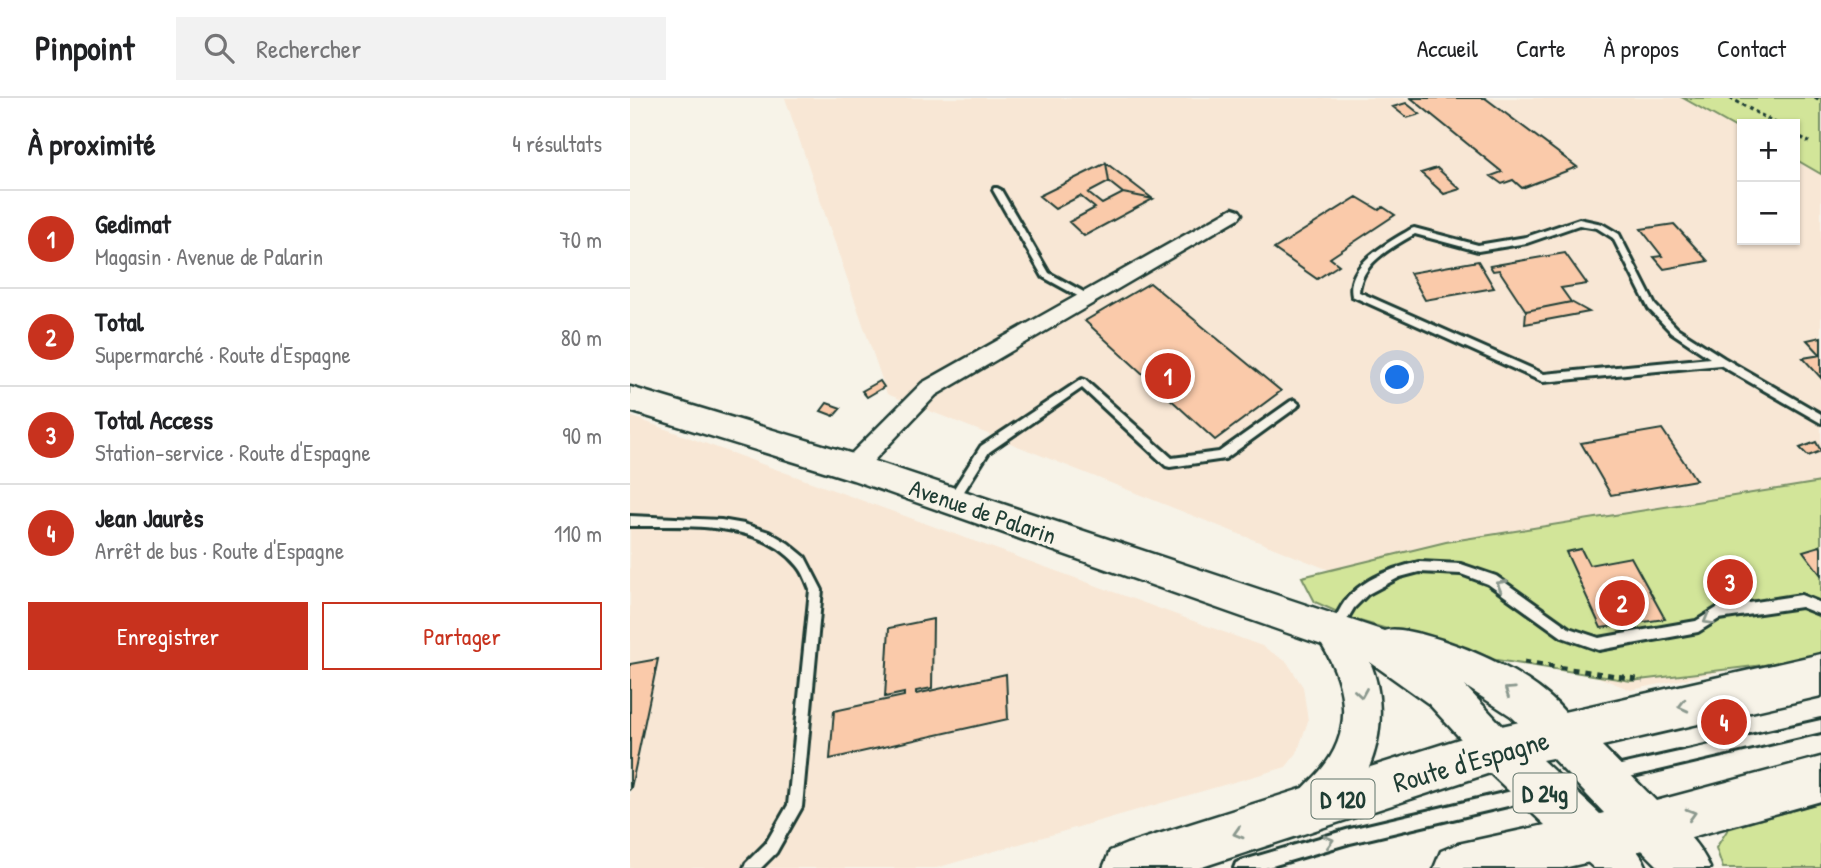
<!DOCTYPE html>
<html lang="fr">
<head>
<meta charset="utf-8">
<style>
  body { margin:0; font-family:"Patrick Hand",sans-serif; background:#f2f2f2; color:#202124 }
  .controls { position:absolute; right:21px; top:21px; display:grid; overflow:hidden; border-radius:0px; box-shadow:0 2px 5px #0004 }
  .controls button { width:63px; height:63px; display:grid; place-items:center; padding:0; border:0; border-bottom:2px solid #e0e0e0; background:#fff; color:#202124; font:35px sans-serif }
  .you { position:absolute; left:768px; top:280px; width:24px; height:24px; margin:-18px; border:5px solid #fff; border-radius:50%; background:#1a73e8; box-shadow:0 0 0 10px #1a73e833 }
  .badge { display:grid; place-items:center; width:46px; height:46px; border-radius:50%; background:#c8321e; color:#fff; font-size:23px; font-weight:700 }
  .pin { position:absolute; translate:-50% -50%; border:4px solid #fff; box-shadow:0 2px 7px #0006 }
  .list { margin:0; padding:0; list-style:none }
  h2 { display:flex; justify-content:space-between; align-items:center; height:91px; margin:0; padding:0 28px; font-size:30px }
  h2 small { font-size:23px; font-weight:400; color:#757577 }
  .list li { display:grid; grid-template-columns:46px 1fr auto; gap:21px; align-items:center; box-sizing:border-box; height:98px; padding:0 28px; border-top:2px solid #e0e0e0 }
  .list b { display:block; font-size:26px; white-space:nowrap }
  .list p { margin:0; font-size:23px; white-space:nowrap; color:#757577 }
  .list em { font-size:23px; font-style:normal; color:#757577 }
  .actions { display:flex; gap:14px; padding:21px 28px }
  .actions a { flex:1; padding:16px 0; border:2px solid #c8321e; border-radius:0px; text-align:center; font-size:24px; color:#c8321e }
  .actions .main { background:#c8321e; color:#fff }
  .icon { flex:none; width:38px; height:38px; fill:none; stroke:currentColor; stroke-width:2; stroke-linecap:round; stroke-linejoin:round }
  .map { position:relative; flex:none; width:1191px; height:770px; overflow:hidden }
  header { display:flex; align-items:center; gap:42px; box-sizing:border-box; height:98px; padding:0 35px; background:#fff; border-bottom:2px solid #e0e0e0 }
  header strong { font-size:33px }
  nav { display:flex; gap:38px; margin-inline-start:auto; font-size:24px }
  .search { width:490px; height:63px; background:#f2f2f2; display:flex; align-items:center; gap:18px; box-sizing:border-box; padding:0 24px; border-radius:0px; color:#757577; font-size:26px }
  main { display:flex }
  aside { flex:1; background:#fff }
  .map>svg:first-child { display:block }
  .built { fill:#f8e7d5 }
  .green { fill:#d2e599; stroke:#789166; stroke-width:2 }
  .building { fill:#facaaa; stroke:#1f3d34; stroke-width:2 }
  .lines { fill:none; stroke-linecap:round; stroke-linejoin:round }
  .lane-casing { stroke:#1f3d34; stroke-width:6 }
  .street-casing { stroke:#1f3d34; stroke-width:5 }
  .secondary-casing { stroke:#1f3d34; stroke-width:5 }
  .primary-casing { stroke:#1f3d34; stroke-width:5 }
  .path-far1 { stroke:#1f3d34; stroke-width:3.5; stroke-dasharray:3.5 3.5; stroke-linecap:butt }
  .path { stroke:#1f3d34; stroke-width:5; stroke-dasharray:6 6; stroke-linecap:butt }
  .lane { fill:#f7f3e8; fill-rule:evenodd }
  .street { fill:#f7f3e8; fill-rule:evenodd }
  .secondary { fill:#f7f3e8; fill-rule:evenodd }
  .primary { fill:#f7f3e8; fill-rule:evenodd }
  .oneway { stroke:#8b988e }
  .labels { text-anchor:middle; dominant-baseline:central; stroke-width:7; stroke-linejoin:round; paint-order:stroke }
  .shield { fill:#f7f3e8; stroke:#60746a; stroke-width:2 }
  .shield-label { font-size:23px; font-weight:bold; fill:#1f3d34 }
  .street-label { font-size:24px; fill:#1f3d34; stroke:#f7f3e8 }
  .near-street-label { font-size:28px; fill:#1f3d34; stroke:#f7f3e8 }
</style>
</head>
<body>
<header>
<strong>Pinpoint</strong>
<div class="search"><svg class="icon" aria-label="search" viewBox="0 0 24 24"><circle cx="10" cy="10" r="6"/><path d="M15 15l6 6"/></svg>Rechercher</div>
<nav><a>Accueil</a><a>Carte</a><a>À propos</a><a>Contact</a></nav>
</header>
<main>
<aside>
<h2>À proximité<small>4 résultats</small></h2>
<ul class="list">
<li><span class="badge">1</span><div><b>Gedimat</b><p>Magasin · Avenue de Palarin</p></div><em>70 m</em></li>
<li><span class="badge">2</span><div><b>Total</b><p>Supermarché · Route d'Espagne</p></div><em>80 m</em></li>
<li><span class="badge">3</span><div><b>Total Access</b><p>Station-service · Route d'Espagne</p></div><em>90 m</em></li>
<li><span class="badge">4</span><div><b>Jean Jaurès</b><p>Arrêt de bus · Route d'Espagne</p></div><em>110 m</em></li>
</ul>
<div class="actions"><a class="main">Enregistrer</a><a>Partager</a></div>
</aside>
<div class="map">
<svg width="1191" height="770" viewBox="0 0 1191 770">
  <rect width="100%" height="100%" fill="#f7f3e8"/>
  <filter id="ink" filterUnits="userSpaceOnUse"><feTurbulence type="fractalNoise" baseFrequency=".0143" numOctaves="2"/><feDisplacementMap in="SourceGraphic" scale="14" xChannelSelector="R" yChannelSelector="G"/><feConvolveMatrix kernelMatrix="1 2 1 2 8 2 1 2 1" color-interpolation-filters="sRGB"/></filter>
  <g filter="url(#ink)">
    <path class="built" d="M155 0H1051L1112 33V142H1165V61L1191 76V553L1001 592 257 296Z
      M0 318 632 548 657 564 673 589 678 623 667 655 656 669 306 770H0Z"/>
    <path class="green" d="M1053 0H1191V76L1165 61V26H1112V33Z
      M1191 384V560L1001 583 860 561 723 521 685 504 672 479 816 444Z
      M1191 704V770H1093L1086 750 1098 731Z"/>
    <path class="building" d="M781 0H855L947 69 892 90 883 82 872 86 861 78 872 74Z
      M776 5 790 16 777 20 763 9Z
      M476 65 479 84 458 95 472 106 493 95 523 101 454 138 439 124 465 110 450 98 425 111 409 98Z
      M476 65 523 101 493 95 479 84Z
      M807 70 830 91 814 96 791 75Z
      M727 99 749 112 753 109 765 117 700 160 709 167 687 181 644 151Z
      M1044 126 1078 163 1034 171 1024 159 1032 158 1011 131Z
      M935 155 957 186 931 190 941 204 896 213 869 172 863 173 860 168Z
      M848 163 864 190 795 202 780 175Z
      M520 185 651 293 585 342 455 223Z
      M941 204 959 214 895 226 896 213Z
      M1191 239V280L1173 260 1191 257 1177 242Z
      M250 283 254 289 237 299 232 293Z
      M197 305 211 310 204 318 191 313Z
      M1032 331 1066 382 981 397 951 345Z
      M1186 344 1191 353 1178 358 1170 350Z
      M1190 448 1191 450V477L1173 453Z
      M951 451 959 467 1001 459 1035 521 971 530 936 454Z
      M303 521 302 590 286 593V596L376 576 378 621 200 661 204 613 274 598V595L255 599 259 530Z
      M28 561 1 690 0 691V566Z"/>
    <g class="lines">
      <g class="lane-casing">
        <path id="lane" d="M364 90H367L371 92 419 175 461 198V202H455L413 179 363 92Z
          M949 121 972 126 989 136 1025 207 1047 230 1094 260 1191 316V325L1090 267 913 284 722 198C715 166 758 145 781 131L784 130 848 147 896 139ZM949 127 967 130 983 140 1019 211 1041 234 1080 260 914 276 729 194C731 165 762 149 785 136L848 153 897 145Z
          M452 281 455 282 542 360 589 354 661 303 664 302 669 306 667 309 595 361 540 369 536 368 452 290 359 354 326 406 322 408 318 406 317 403 318 400 351 348Z
          M0 418 91 422 114 426 139 434 158 445 175 459 192 492 172 709 146 755 131 770H114L116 765 136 745 158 707 180 492C177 484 174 475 168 468 129 421 54 429 0 428Z
          M789 464 831 466 866 478 939 530 969 540 1066 523 1087 510 1171 497 1191 505V517L1171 509 1089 521 1068 534 969 552 932 539 858 486 831 476 789 474 770 479 738 496 724 510 709 535 705 537 701 535 699 531 701 527C706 519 710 510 715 503 732 481 763 470 789 464Z
          M1191 622V634L982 683 977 681 975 676 977 671 982 669Z
          M899 689 904 691 906 696 904 701 899 703 720 745 635 770H604L606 765 611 763 720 731Z"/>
      </g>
      <g class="street-casing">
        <path id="street" d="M603 110 609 112 612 116 609 120 306 297 231 376 223 378 215 376 212 369 215 362 292 285Z"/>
      </g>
      <g class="secondary-casing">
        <path id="secondary" d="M0 289 223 356 754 533C765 529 780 534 791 536 842 549 929 587 950 638L945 652 931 657 917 652 881 618 835 588 881 637 887 651 881 665 867 671 853 665 799 606 740 564C764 621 744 702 683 727L669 721 663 707C669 691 679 686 690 673 724 634 717 588 692 547L223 382 0 313Z
          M1018 707C1043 718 1070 745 1080 770H1030L1003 743 997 728 1003 713Z
          M962 719C985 729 1008 747 1017 770H964L947 755 941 740 947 725Z"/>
      </g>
      <g class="primary-casing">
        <path id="primary" d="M1191 556V598L972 648 1026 703 1191 659V703L1018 751 933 770H804L811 753 828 746 915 727 860 675 569 770H473L480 753 497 746 867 629ZM922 660 974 715 970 716 912 662Z"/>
      </g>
      <path class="path-far1" d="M1100 0 1147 26
        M1185 0 1191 3
        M1165 36 1179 44"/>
      <path class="path" d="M894 564 1013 582"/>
      <use href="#lane" class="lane"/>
      <use href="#street" class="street"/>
      <use href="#secondary" class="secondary"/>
      <use href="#primary" class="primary"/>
    </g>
    <defs><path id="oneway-chevron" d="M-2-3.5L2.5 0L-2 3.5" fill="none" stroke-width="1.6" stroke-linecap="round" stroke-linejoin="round" transform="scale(1.75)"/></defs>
    <g class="oneway">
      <use href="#oneway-chevron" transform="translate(871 487) rotate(-150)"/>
      <use href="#oneway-chevron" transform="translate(1078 522) rotate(150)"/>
      <use href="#oneway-chevron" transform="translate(879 593) rotate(-146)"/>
      <use href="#oneway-chevron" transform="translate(731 595) rotate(81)"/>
      <use href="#oneway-chevron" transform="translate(1053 608) rotate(166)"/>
      <use href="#oneway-chevron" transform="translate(1061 716) rotate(-16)"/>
      <use href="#oneway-chevron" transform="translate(608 735) rotate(163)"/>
      <use href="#oneway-chevron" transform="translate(699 743) rotate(-16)"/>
    </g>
  </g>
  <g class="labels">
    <g class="shield">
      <rect x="883.5" y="675.5" width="63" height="39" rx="5"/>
      <rect x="681.5" y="681.5" width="63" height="39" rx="5"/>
    </g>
    <g class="shield-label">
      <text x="915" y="695">D 24g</text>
      <text x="713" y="701">D 120</text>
    </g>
    <g class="street-label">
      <text transform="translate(353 413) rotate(19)">Avenue de Palarin</text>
    </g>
    <g class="near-street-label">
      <text transform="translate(841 663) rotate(-16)">Route d'Espagne</text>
    </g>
  </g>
</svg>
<div class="controls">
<button>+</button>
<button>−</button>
</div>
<div class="you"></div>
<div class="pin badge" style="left:538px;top:278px">1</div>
<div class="pin badge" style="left:992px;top:505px">2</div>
<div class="pin badge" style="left:1100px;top:484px">3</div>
<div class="pin badge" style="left:1094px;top:624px">4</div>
</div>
</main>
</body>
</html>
